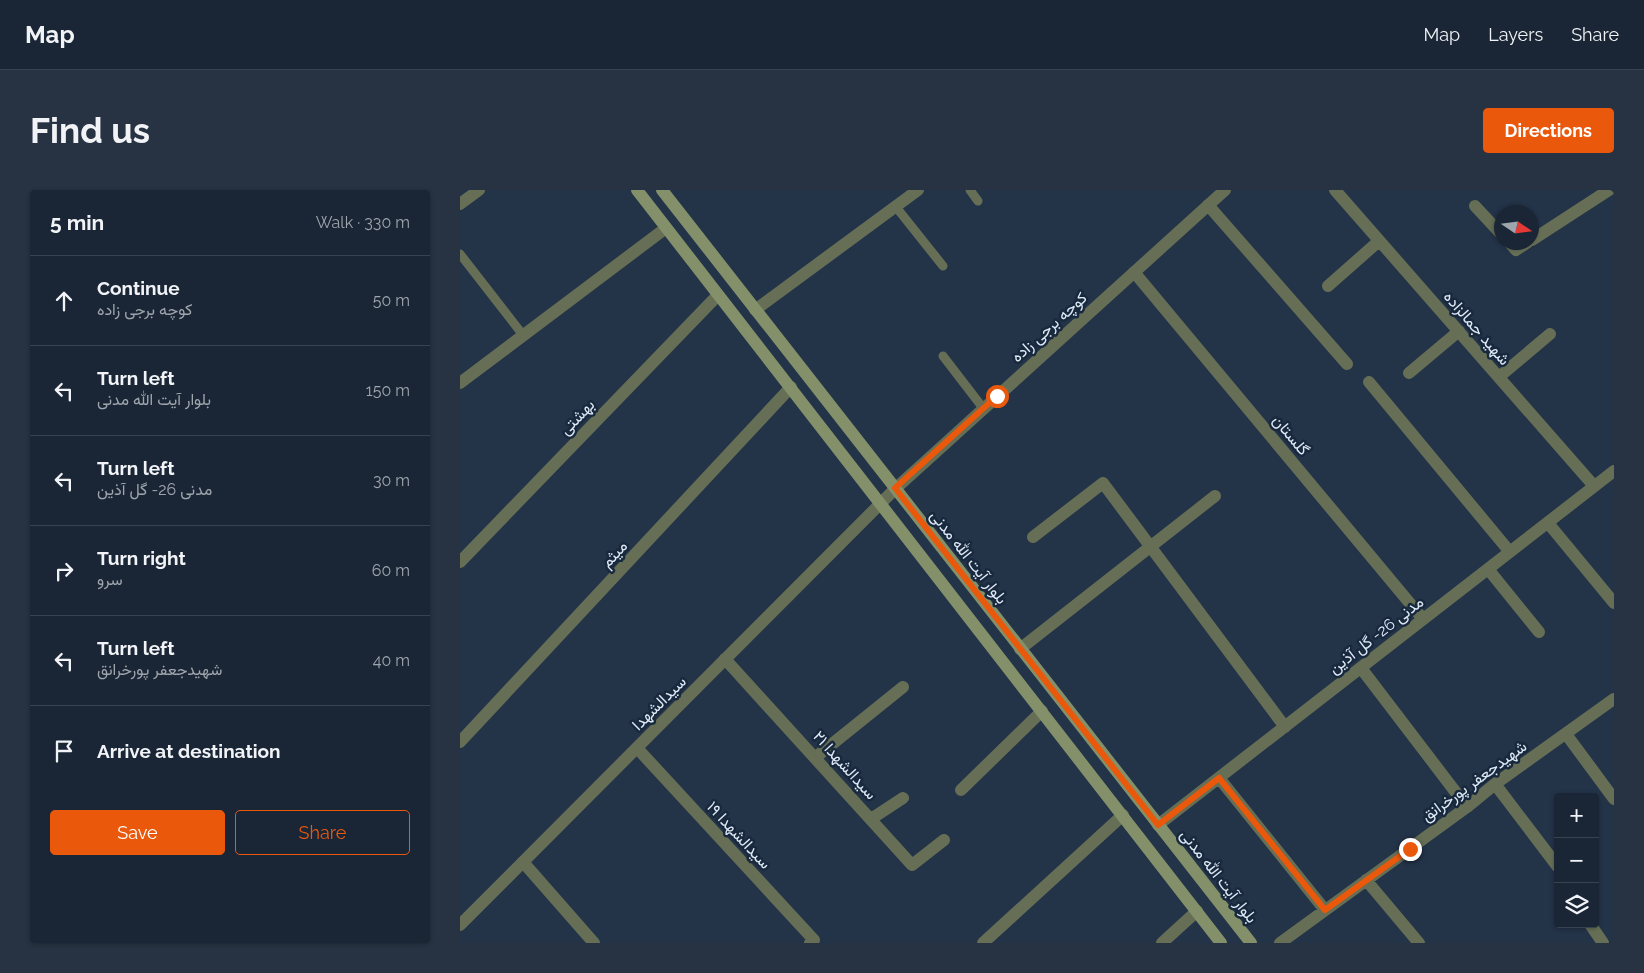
<!DOCTYPE html>
<html lang="en">
<head>
<meta charset="utf-8">
<style>
  body { margin:0; font-family:Raleway,Vazirmatn,sans-serif; background:#273242; color:#f1f3f6 }
  .controls { position:absolute; right:15px; bottom:15px; display:grid; overflow:hidden; border-radius:5px; box-shadow:0 1px 4px #0004 }
  .controls button { width:45px; height:45px; display:grid; place-items:center; padding:0; border:0; border-bottom:1px solid #384351; background:#1a2636; color:#f1f3f6; font:25px sans-serif }
  .compass { position:absolute; left:1034px; top:15px; width:45px; height:45px; border-radius:50%; background:#1a2636; box-shadow:0 1px 4px #0004; rotate:103deg }
  .stop { position:absolute; width:15px; height:15px; margin:-11px; border:4px solid #ea580c; border-radius:50%; background:#fff }
  .stop.end { background:#ea580c; border-color:#fff; box-shadow:0 1px 5px #0008 }
  .list { margin:0; padding:0; list-style:none }
  h2 { display:flex; justify-content:space-between; align-items:center; height:65px; margin:0; padding:0 20px; font-size:21px }
  h2 small { font-size:16px; font-weight:400; color:#9fa5ad }
  .list li { display:grid; grid-template-columns:32px 1fr auto; gap:15px; align-items:center; box-sizing:border-box; height:90px; padding:0 20px; border-top:1px solid #384351 }
  .list b { display:block; font-size:19px; white-space:nowrap }
  .list p { margin:0; font-size:16px; white-space:nowrap; color:#9fa5ad }
  .list em { font-size:16px; font-style:normal; color:#9fa5ad }
  .actions { display:flex; gap:10px; padding:15px 20px }
  .actions a { flex:1; padding:11px 0; border:1px solid #ea580c; border-radius:5px; text-align:center; font-size:18px; color:#ea580c }
  .actions .main { background:#ea580c; color:#fff }
  .icon { flex:none; width:28px; height:28px; fill:none; stroke:currentColor; stroke-width:2; stroke-linecap:round; stroke-linejoin:round }
  .map { position:relative; flex:none; width:1154px; height:753px; overflow:hidden; border-radius:5px }
  header { display:flex; align-items:center; gap:30px; box-sizing:border-box; height:70px; padding:0 25px; background:#1a2636; border-bottom:1px solid #384351 }
  header strong { font-size:24px }
  nav { display:flex; gap:28px; margin-inline-start:auto; font-size:18px }
  .intro { display:flex; align-items:center; justify-content:space-between; box-sizing:border-box; height:120px; padding:0 30px }
  h1 { margin:0; font-size:35px }
  .button { padding:12px 22px; border-radius:5px; background:#ea580c; color:#fff; font-size:18px; font-weight:700 }
  main { display:flex; gap:30px; padding:0 30px }
  aside { flex:1; background:#1a2636; border-radius:5px; box-shadow:0 1px 4px #0004 }
  .map>svg:first-child { display:block }
  .lines { fill:none; stroke-linecap:round; stroke-linejoin:round }
  .service { stroke:#666f56; stroke-width:9 }
  .minor { stroke:#666f56; stroke-width:12 }
  .tertiary { stroke:#666f56; stroke-width:12 }
  .secondary { stroke:#839069; stroke-width:12 }
  .route { stroke:#ea580c; stroke-width:6 }
  .labels { text-anchor:middle; dominant-baseline:central; stroke-width:5; stroke-linejoin:round; paint-order:stroke }
  .street-label { font-size:16px; fill:#dfeaf8; stroke:#19293d }
</style>
</head>
<body>
<header>
<strong>Map</strong>
<nav><a>Map</a><a>Layers</a><a>Share</a></nav>
</header>
<div class="intro"><h1>Find us</h1><a class="button">Directions</a></div>
<main>
<aside>
<h2>5 min<small>Walk · 330 m</small></h2>
<ul class="list">
<li><svg class="icon" aria-label="ahead" viewBox="0 0 24 24"><path d="M12 20V5M6 11l6-6 6 6"/></svg><div><b>Continue</b><p>کوچه برجى زاده</p></div><em>50 m</em></li>
<li><svg class="icon" aria-label="left" viewBox="0 0 24 24"><path d="M17 20v-9H6M10 6l-5 5 5 5"/></svg><div><b>Turn left</b><p>بلوار آیت الله مدنی</p></div><em>150 m</em></li>
<li><svg class="icon" aria-label="left" viewBox="0 0 24 24"><path d="M17 20v-9H6M10 6l-5 5 5 5"/></svg><div><b>Turn left</b><p>مدنی 26- گل آذین</p></div><em>30 m</em></li>
<li><svg class="icon" aria-label="right" viewBox="0 0 24 24"><path d="M7 20v-9h11M14 6l5 5-5 5"/></svg><div><b>Turn right</b><p>سرو</p></div><em>60 m</em></li>
<li><svg class="icon" aria-label="left" viewBox="0 0 24 24"><path d="M17 20v-9H6M10 6l-5 5 5 5"/></svg><div><b>Turn left</b><p>شهیدجعفر پورخرانق</p></div><em>40 m</em></li>
<li><svg class="icon" aria-label="arrive" viewBox="0 0 24 24"><path d="M6 21V4h12l-3 4 3 4H6"/></svg><div><b>Arrive at destination</b></div></li>
</ul>
<div class="actions"><a class="main">Save</a><a>Share</a></div>
</aside>
<div class="map">
<svg width="1154" height="753" viewBox="0 0 1154 753">
  <rect width="100%" height="100%" fill="#233348"/>
  <g class="lines">
    <path class="service" d="M510 0 518 11
      M436 17 483 76
      M0 64 63 145
      M483 166 523 218"/>
    <path class="minor" d="M875 0 1134 296
      M0 14 19 0
      M748 15 887 174
      M1015 16 1042 45
      M1072 50 1149 0
      M1049 52 1056 60 1068 52
      M674 82 963 429
      M868 96 919 51
      M295 120 458 0
      M949 183 999 141
      M1039 187 1090 144
      M909 192 1050 362
      M0 193 206 38
      M435 299 765 0
      M1088 333 1154 413
      M573 347 643 293 825 537
      M0 372 258 105
      M1028 379 1079 442
      M560 459 755 306
      M265 469 452 675 484 650
      M901 478 1007 617
      M1106 544 1154 609
      M0 552 331 197
      M177 558 354 750 350 753
      M356 567 443 497
      M759 588 865 720
      M1035 594 1098 677
      M501 600 582 521
      M411 629 443 608
      M698 635 1154 281
      M63 672 134 753
      M906 690 959 753
      M1130 734 1143 753
      M523 753 663 625
      M702 753 737 721
      M820 753 1007 617 1035 594 1154 509"/>
    <path class="tertiary" d="M0 735 435 299"/>
    <path class="secondary" d="M177 0 761 753
      M202 0 791 753"/>
  </g>
  <g class="lines">
    <path class="route" d="M537 206 435 298 698 635 759 588 865 720 950 659"/>
  </g>
  <g class="labels">
    <g class="street-label">
      <text transform="translate(589 137) rotate(-42)">کوچه برجى زاده</text>
      <text transform="translate(1017 138) rotate(49)">شهید جمالزاده</text>
      <text transform="translate(117 227) rotate(-46)">بهشتی</text>
      <text transform="translate(831 245) rotate(50)">گلستان</text>
      <text transform="translate(154 364) rotate(-47)">میثم</text>
      <text transform="translate(509 367) rotate(52)">بلوار آیت الله مدنی</text>
      <text transform="translate(916 445) rotate(-38)">مدنی 26- گل آذین</text>
      <text transform="translate(199 513) rotate(-45)">سیدالشهدا</text>
      <text transform="translate(385 575) rotate(48)">سیدالشهدا ۲۱</text>
      <text transform="translate(1014 591) rotate(-36)">شهیدجعفر پورخرانق</text>
      <text transform="translate(279 645) rotate(47)">سیدالشهدا ۱۹</text>
      <text transform="translate(759 686) rotate(52)">بلوار آیت الله مدنی</text>
    </g>
  </g>
</svg>
<div class="controls">
<button>+</button>
<button>−</button>
<button><svg class="icon" aria-label="layers" viewBox="0 0 24 24"><path d="M12 4l9 5-9 5-9-5zM3 14l9 5 9-5"/></svg></button>
</div>
<svg class="compass" viewBox="-18 -18 36 36"><path d="M0-13l5 13h-10z" fill="#e53935"/><path d="M0 13l5-13h-10z" fill="#9fa5ad"/></svg>
<div class="stop" style="left:537px;top:206px"></div>
<div class="stop end" style="left:950px;top:659px"></div>
</div>
</main>
</body>
</html>
